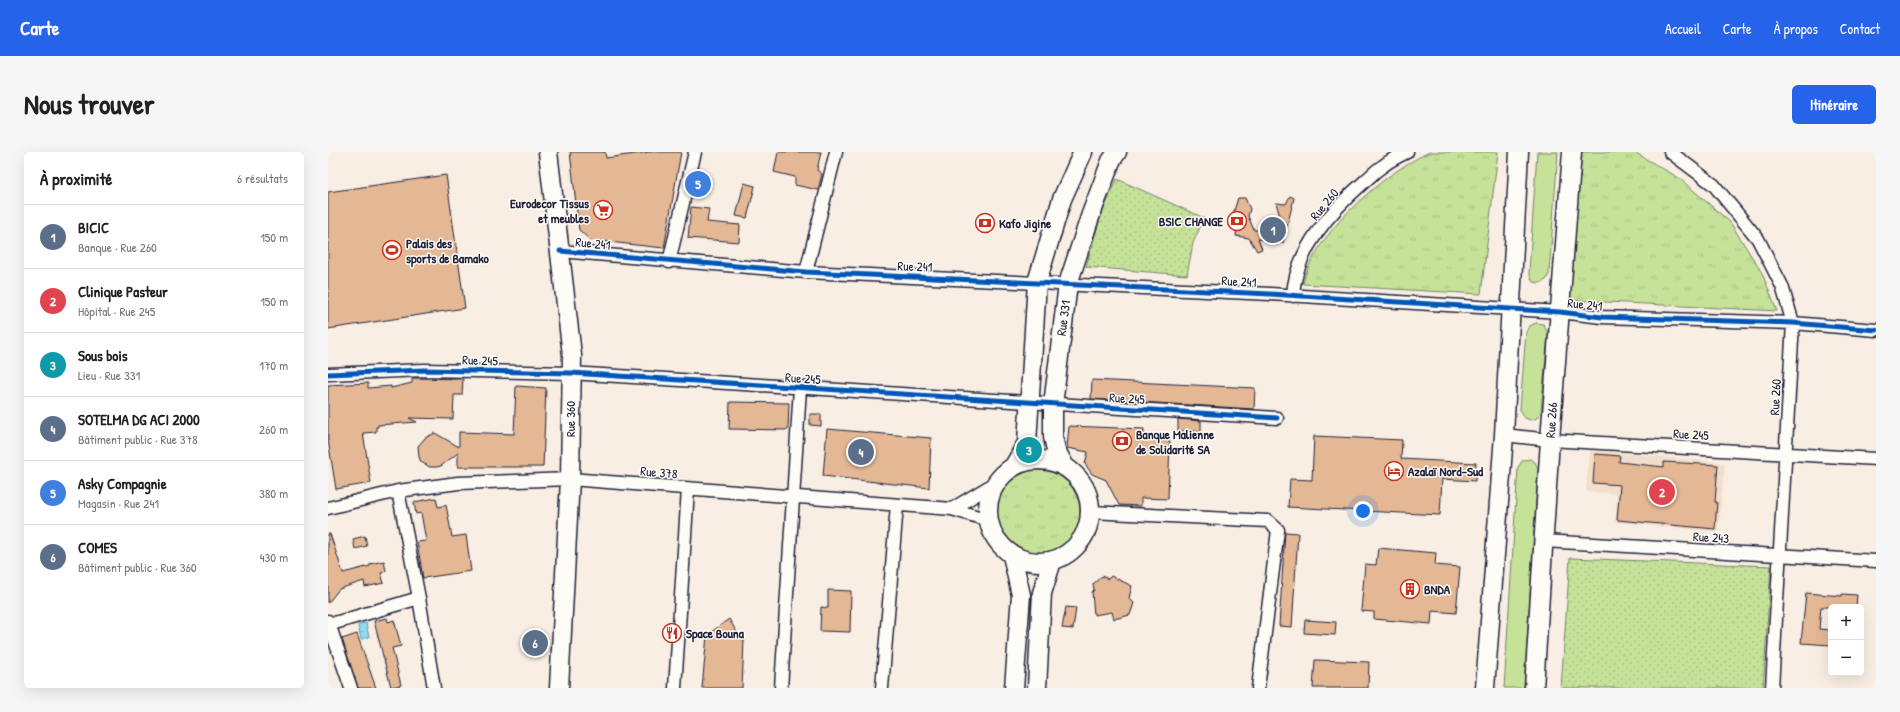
<!DOCTYPE html>
<html lang="fr">
<head>
<meta charset="utf-8">
<style>
  body { margin:0; font-family:"Patrick Hand",sans-serif; background:#f6f6f6; color:#202124 }
  .controls { position:absolute; right:12px; bottom:12px; display:grid; overflow:hidden; border-radius:6px; box-shadow:0 4px 16px #0002 }
  .controls button { width:36px; height:36px; display:grid; place-items:center; padding:0; border:0; border-bottom:1px solid #e0e0e0; background:#fff; color:#202124; font:20px sans-serif }
  .you { position:absolute; left:1035px; top:359px; width:14px; height:14px; margin:-10px; border:3px solid #fff; border-radius:50%; background:#1a73e8; box-shadow:0 0 0 6px #1a73e833 }
  .badge { display:grid; place-items:center; width:26px; height:26px; border-radius:50%; background:#2563eb; color:#fff; font-size:13px; font-weight:700 }
  .pin { position:absolute; translate:-50% -50%; border:2px solid #fff; box-shadow:0 1px 4px #0006 }
  .list { margin:0; padding:0; list-style:none }
  h2 { display:flex; justify-content:space-between; align-items:center; height:52px; margin:0; padding:0 16px; font-size:17px }
  h2 small { font-size:13px; font-weight:400; color:#757577 }
  .list li { display:grid; grid-template-columns:26px 1fr auto; gap:12px; align-items:center; box-sizing:border-box; height:64px; padding:0 16px; border-top:1px solid #e0e0e0 }
  .list b { display:block; font-size:15px; white-space:nowrap }
  .list p { margin:0; font-size:13px; white-space:nowrap; color:#757577 }
  .list em { font-size:13px; font-style:normal; color:#757577 }
  .map { position:relative; flex:none; width:1548px; height:536px; overflow:hidden; border-radius:6px }
  header { display:flex; align-items:center; gap:24px; box-sizing:border-box; height:56px; padding:0 20px; background:#2563eb; color:#fff }
  header strong { font-size:19px }
  nav { display:flex; gap:22px; margin-inline-start:auto; font-size:14px }
  .intro { display:flex; align-items:center; justify-content:space-between; box-sizing:border-box; height:96px; padding:0 24px }
  h1 { margin:0; font-size:28px }
  .button { padding:10px 18px; border-radius:6px; background:#2563eb; color:#fff; font-size:14px; font-weight:700 }
  main { display:flex; gap:24px; padding:0 24px }
  aside { flex:1; background:#fff; border-radius:6px; box-shadow:0 4px 16px #0002 }
  .map>svg:first-child { display:block }
  .built { fill:#f2decb }
  .grass { fill:#c6e299; stroke:#74826a }
  .park { fill:url(#park-tufts); stroke:#74826a }
  .garden { fill:url(#garden-dots); stroke:#74826a }
  .water { fill:url(#water-ripples); stroke:#6492a8 }
  .building { fill:#e4b894; stroke:#22223b }
  .lines { fill:none; stroke-linecap:round; stroke-linejoin:round }
  .street-casing { stroke:#22223b; stroke-width:15 }
  .secondary-casing { stroke:#22223b; stroke-width:21 }
  .street { stroke:#fdfcf7; stroke-width:12 }
  .secondary { stroke:#fdfcf7; stroke-width:18 }
  .cycleway-casing { stroke:#fdfcf7; stroke-width:8 }
  .cycleway { stroke:#0057b8; stroke-width:5 }
  .labels { text-anchor:middle; dominant-baseline:central; stroke-width:3; stroke-linejoin:round; paint-order:stroke }
  .poi-label { font-size:13px; font-weight:bold; fill:#22223b; stroke:#fdfcf7; text-anchor:start }
  .street-label { font-size:13px; fill:#22223b; stroke:#fdfcf7 }
</style>
</head>
<body>
<header>
<strong>Carte</strong>
<nav><a>Accueil</a><a>Carte</a><a>À propos</a><a>Contact</a></nav>
</header>
<div class="intro"><h1>Nous trouver</h1><a class="button">Itinéraire</a></div>
<main>
<aside>
<h2>À proximité<small>6 résultats</small></h2>
<ul class="list">
<li><span class="badge" style="background:#5c6f8a">1</span><div><b>BICIC</b><p>Banque · Rue 260</p></div><em>150 m</em></li>
<li><span class="badge" style="background:#e0444e">2</span><div><b>Clinique Pasteur</b><p>Hôpital · Rue 245</p></div><em>150 m</em></li>
<li><span class="badge" style="background:#0f9aa8">3</span><div><b>Sous bois</b><p>Lieu · Rue 331</p></div><em>170 m</em></li>
<li><span class="badge" style="background:#5c6f8a">4</span><div><b>SOTELMA DG ACI 2000</b><p>Bâtiment public · Rue 378</p></div><em>260 m</em></li>
<li><span class="badge" style="background:#3f7fe0">5</span><div><b>Asky Compagnie</b><p>Magasin · Rue 241</p></div><em>380 m</em></li>
<li><span class="badge" style="background:#5c6f8a">6</span><div><b>COMES</b><p>Bâtiment public · Rue 360</p></div><em>430 m</em></li>
</ul>
</aside>
<div class="map">
<svg width="1548" height="536" viewBox="0 0 1548 536">
  <defs>
    <pattern id="park-tufts" width="24" height="20" patternUnits="userSpaceOnUse"><rect width="24" height="20" fill="#c6e299"/><path d="M3 7l-1-3M5 7V3M7 7l1-3M15 17l-1-3M17 17v-4M19 17l1-3" fill="none" stroke="#aac285"/></pattern>
    <pattern id="garden-dots" width="8" height="8" patternUnits="userSpaceOnUse"><rect width="8" height="8" fill="#c6e299"/><path d="M2 2h.1M6 6h.1" fill="none" stroke="#aac285" stroke-width="1.8" stroke-linecap="round"/></pattern>
    <pattern id="water-ripples" width="26" height="14" patternUnits="userSpaceOnUse"><rect width="26" height="14" fill="#90dcf1"/><path d="M2 4q2-2 4 0t4 0M15 11q2-2 4 0t4 0" fill="none" stroke="#7cbcd0"/></pattern>
  </defs>
  <rect width="100%" height="100%" fill="#f8eee3"/>
  <filter id="ink" filterUnits="userSpaceOnUse"><feTurbulence type="fractalNoise" baseFrequency=".025" numOctaves="2"/><feDisplacementMap in="SourceGraphic" scale="8" xChannelSelector="R" yChannelSelector="G"/><feConvolveMatrix kernelMatrix="1 2 1 2 8 2 1 2 1" color-interpolation-filters="sRGB"/></filter>
  <g filter="url(#ink)">
    <path class="built" d="M1262 298 1397 311 1390 380 1287 370 1289 342 1258 339Z"/>
    <path class="grass" d="M1209 0H1230L1221 122 1218 128 1212 131 1205 130 1201 121Z
      M1208 171 1215 172 1220 181 1213 260 1209 266 1202 268 1195 265 1192 258 1198 180 1202 174Z
      M1202 307 1207 310 1210 316 1196 536H1176L1190 315 1195 308Z"/>
    <path class="park" d="M1102 0H1170L1153 142 975 132C985 83 1057 19 1102 0Z
      M1254 0H1306L1351 26 1402 70 1434 121 1449 159 1241 148Z
      M668 360a42 42 0 1 1 84 0a42 42 0 1 1-84 0Z"/>
    <path class="garden" d="M789 27 876 66 865 91 859 123 758 115 772 66Z
      M1242 406 1443 414 1435 536H1233Z"/>
    <path class="water" d="M38 471 41 485 33 487 30 473Z"/>
    <path class="building" d="M242 0H277L278 6 321 0H353L336 96 262 88 251 78Z
      M450 0H493L489 18 494 22 490 38 467 33V25L446 20Z
      M118 23 137 156 0 177V40Z
      M416 31 427 34 419 66 408 64Z
      M962 44 966 46 955 91 930 87 934 97 929 99 921 86 908 84 909 77H915L905 62 910 46H917L922 57 920 64 926 78H945L952 64 948 51 958 52Z
      M363 55 381 57 379 70 412 73 411 90 360 86Z
      M84 226 135 227 134 243H126L125 267 81 266 89 270 50 273V275H48V280L35 281 43 331 8 337 0 288V233L40 231V236L63 234V236L84 231Z
      M764 228 927 236 926 257 763 247Z
      M188 234 218 236 215 315H130V301L113 314 108 315H102L93 310 91 305 90 294 97 286 107 281 131 295V280L186 282Z
      M402 250 461 251 460 278 401 277Z
      M482 262H493V274L482 273Z
      M850 267 873 269V279H850Z
      M741 274 816 277V288L842 289 840 347 813 346V354L791 353 778 328 764 322 757 312 760 300 739 296Z
      M499 277 603 286 601 336 495 324Z
      M986 284 1074 288 1073 307 1148 311 1147 329 1114 327 1112 363 960 355 962 327 984 328Z
      M1267 302 1292 304 1291 310 1336 315V310L1390 313 1387 350H1389L1387 377 1289 368 1292 333 1265 331Z
      M108 346 110 355 118 353 124 385 138 383 143 419 95 426 89 390 98 389 93 361 88 362 86 350Z
      M957 380 970 381 964 475 951 474Z
      M0 382H2L15 421 42 414V412L56 409 58 419 53 421 56 431 37 435 36 429 11 437 0 451Z
      M37 384 39 394 27 397 25 387Z
      M1050 396 1108 401 1107 413 1132 415 1128 461 1104 459 1103 472 1046 467V460L1033 459 1037 412 1048 413Z
      M774 424 780 427 783 424 804 434 801 446 806 451 802 463 786 467 784 460 766 463 764 440 766 438 765 432Z
      M500 438 523 439 522 480 492 479 493 455 500 456Z
      M1478 441 1514 444V442L1529 443 1528 455H1493L1491 477 1503 478V493L1473 491Z
      M738 455 748 456 745 477 734 476Z
      M59 466 60 470 66 468 73 494 64 496 73 533 63 535 46 469Z
      M401 467 411 484 416 488 414 536H374L379 483Z
      M977 468 1008 470 1007 483 976 481Z
      M29 482 48 536H30L14 487Z
      M987 508 1041 510 1040 536H985Z"/>
    <g class="lines">
      <g class="street-casing">
        <path id="street" d="M1342 0 1386 33 1430 87 1454 134 1465 171 1444 536
          M232 99 478 120 942 142 1232 160 1274 165 1465 171 1548 178
          M341 110 367 0
          M478 120 508 0
          M965 144C967 98 1003 59 1036 30 1042 25 1048 18 1055 14 1062 8 1071 4 1079 0
          M0 222 96 218 243 221 949 266
          M1176 283 1222 288 1548 307
          M70 339 91 446 106 536
          M0 356 70 339 130 331 242 327 624 357 660 368
          M624 357 669 330
          M763 360 940 369 950 378 930 536
          M1216 389 1548 409
          M0 469 23 536
          M0 473 91 446
          M347 536 360 337
          M453 536 472 236
          M554 536 569 353"/>
      </g>
      <g class="secondary-casing">
        <path id="secondary" d="M220 0 244 203 242 327 231 536
          M660 359a51 51 0 1 1 102 0a51 51 0 1 1-102 0Z
          M686 314 699 291 709 130 734 47 755 0
          M737 315 728 298 725 285V253L740 132 762 65 783 9 789 0
          M684 403 693 443 686 536
          M709 536 714 441 724 409
          M1157 536 1176 283 1191 0
          M1206 536 1222 288 1244 0"/>
      </g>
      <use href="#street" class="street"/>
      <use href="#secondary" class="secondary"/>
      <g class="cycleway-casing">
        <path id="cycleway" d="M232 99 478 120 942 142 1232 160 1274 165 1465 171 1548 178
          M0 222 96 218 243 221 949 266"/>
      </g>
      <use href="#cycleway" class="cycleway"/>
    </g>
  </g>
  <defs>
    <g id="supermarket-ring" transform="scale(1)"><circle r="9.5" fill="#fdfcf7" stroke="#c8321e" stroke-width="1.5"/><path d="M-6-5.5h2.5l.6 2H6L4.5 2H-2.5L-4.4-4H-6ZM-1.5 3.2a1.3 1.3 0 1 0 .1 0ZM3 3.2a1.3 1.3 0 1 0 .1 0Z" fill="#c8321e"/></g>
    <g id="bank-ring" transform="scale(1)"><circle r="9.5" fill="#fdfcf7" stroke="#c8321e" stroke-width="1.5"/><path d="M-6-4H6V4H-6ZM0-2.3a2.3 2.3 0 1 0 0 4.6a2.3 2.3 0 1 0 0-4.6Z" fill="#c8321e"/></g>
    <g id="stadium-ring" transform="scale(1)"><circle r="9.5" fill="#fdfcf7" stroke="#c8321e" stroke-width="1.5"/><path d="M0-5a6.5 5 0 1 0 0 10a6.5 5 0 1 0 0-10ZM-3.5-1.8h7v3.6h-7Z" fill="#c8321e"/></g>
    <g id="hotel-ring" transform="scale(1)"><circle r="9.5" fill="#fdfcf7" stroke="#c8321e" stroke-width="1.5"/><path d="M-6-4.5h1.5V1H6V5H4.5V3h-9V5H-6ZM-4 0a1.8 1.8 0 1 1 3.6 0ZM.5 0V-2.5h3Q6-2.5 6 0Z" fill="#c8321e"/></g>
    <g id="building-ring" transform="scale(1)"><circle r="9.5" fill="#fdfcf7" stroke="#c8321e" stroke-width="1.5"/><path d="M-4-6H4V6H1V3H-1V6H-4ZM-2.5-4.3h1.7v1.8h-1.7ZM.8-4.3h1.7v1.8H.8ZM-2.5-1h1.7V.8h-1.7ZM.8-1h1.7V.8H.8Z" fill="#c8321e"/></g>
    <g id="restaurant-ring" transform="scale(1)"><circle r="9.5" fill="#fdfcf7" stroke="#c8321e" stroke-width="1.5"/><path d="M-5-6h1v4h1v-4h1v4h1v-4h1v5L-1.5 .5V6h-2V.5L-5-1ZM5-6V6H3V1.5H1.5Q1.5-4 5-6Z" fill="#c8321e"/></g>
  </defs>
  <g fill-rule="evenodd">
    <use href="#supermarket-ring" x="275" y="58"/>
    <use href="#bank-ring" x="909" y="69"/>
    <use href="#bank-ring" x="657" y="71"/>
    <use href="#stadium-ring" x="64" y="98"/>
    <use href="#bank-ring" x="794" y="289"/>
    <use href="#hotel-ring" x="1066" y="319"/>
    <use href="#building-ring" x="1082" y="437"/>
    <use href="#restaurant-ring" x="344" y="481"/>
  </g>
  <g class="labels">
    <g class="poi-label">
      <text x="261" y="51" text-anchor="end">Eurodecor Tissus<tspan x="261" dy="15">et meubles</tspan></text>
      <text x="895" y="69" text-anchor="end">BSIC CHANGE</text>
      <text x="671" y="71">Kafo Jigine</text>
      <text x="78" y="91">Palais des<tspan x="78" dy="15">sports de Bamako</tspan></text>
      <text x="808" y="282">Banque Malienne<tspan x="808" dy="15">de Solidarité SA</tspan></text>
      <text x="1080" y="319">Azalaï Nord-Sud</text>
      <text x="1096" y="437">BNDA</text>
      <text x="358" y="481">Space Bouna</text>
    </g>
    <g class="street-label">
      <text transform="translate(996 52) rotate(-50)">Rue 260</text>
      <text transform="translate(265 91) rotate(6)">Rue 241</text>
      <text transform="translate(587 114) rotate(2)">Rue 241</text>
      <text transform="translate(911 129) rotate(3)">Rue 241</text>
      <text transform="translate(1257 152) rotate(6)">Rue 241</text>
      <text transform="translate(735 166) rotate(-82)">Rue 331</text>
      <text transform="translate(152 208) rotate(2)">Rue 245</text>
      <text transform="translate(475 226) rotate(4)">Rue 245</text>
      <text transform="translate(1447 245) rotate(-87)">Rue 260</text>
      <text transform="translate(799 246) rotate(3)">Rue 245</text>
      <text transform="translate(242 267) rotate(-90)">Rue 360</text>
      <text transform="translate(1223 268) rotate(-86)">Rue 266</text>
      <text transform="translate(1363 282) rotate(3)">Rue 245</text>
      <text transform="translate(331 320) rotate(5)">Rue 378</text>
      <text transform="translate(1383 385) rotate(3)">Rue 243</text>
    </g>
  </g>
</svg>
<div class="controls">
<button>+</button>
<button>−</button>
</div>
<div class="you"></div>
<div class="pin badge" style="left:945px;top:78px;background:#5c6f8a">1</div>
<div class="pin badge" style="left:1334px;top:340px;background:#e0444e">2</div>
<div class="pin badge" style="left:701px;top:298px;background:#0f9aa8">3</div>
<div class="pin badge" style="left:533px;top:300px;background:#5c6f8a">4</div>
<div class="pin badge" style="left:370px;top:32px;background:#3f7fe0">5</div>
<div class="pin badge" style="left:207px;top:491px;background:#5c6f8a">6</div>
</div>
</main>
</body>
</html>
